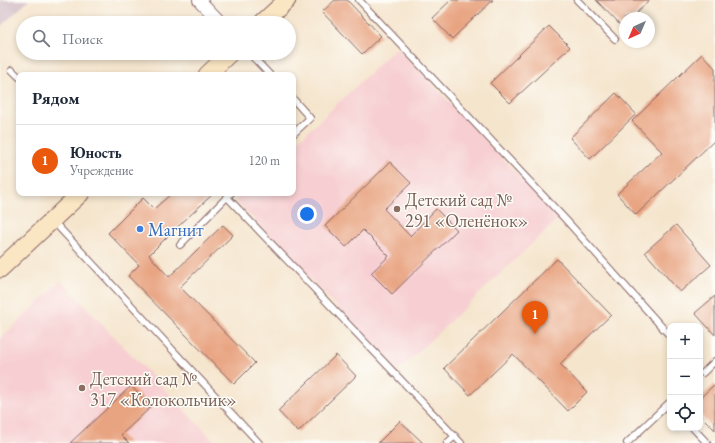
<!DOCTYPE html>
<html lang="ru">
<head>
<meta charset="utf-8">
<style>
  body { margin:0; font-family:"EB Garamond",serif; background:#f2f2f3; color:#1f2937 }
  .controls { position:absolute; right:12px; bottom:12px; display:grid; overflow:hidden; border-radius:8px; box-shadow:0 2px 6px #0003 }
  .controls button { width:36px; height:36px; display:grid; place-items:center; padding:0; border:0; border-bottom:1px solid #e0e1e3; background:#fff; color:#1f2937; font:20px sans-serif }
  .compass { position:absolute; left:619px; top:12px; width:36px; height:36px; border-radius:50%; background:#fff; box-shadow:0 2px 6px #0003; rotate:224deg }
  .you { position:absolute; left:307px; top:214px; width:14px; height:14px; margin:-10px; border:3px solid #fff; border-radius:50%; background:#1a73e8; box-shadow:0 0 0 6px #1a73e833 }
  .badge { display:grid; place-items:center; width:26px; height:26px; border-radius:50%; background:#ea580c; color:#fff; font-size:13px; font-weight:700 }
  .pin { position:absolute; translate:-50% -33px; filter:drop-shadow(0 1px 2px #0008) }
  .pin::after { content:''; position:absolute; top:21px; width:14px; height:12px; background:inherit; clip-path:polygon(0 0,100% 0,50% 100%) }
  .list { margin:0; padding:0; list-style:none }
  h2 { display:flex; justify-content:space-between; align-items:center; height:52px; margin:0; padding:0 16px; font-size:17px }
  h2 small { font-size:13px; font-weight:400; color:#747a83 }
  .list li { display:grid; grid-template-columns:26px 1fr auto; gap:12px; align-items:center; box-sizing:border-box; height:72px; padding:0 16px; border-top:1px solid #e0e1e3 }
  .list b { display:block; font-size:15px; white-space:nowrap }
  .list p { margin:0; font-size:13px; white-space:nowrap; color:#747a83 }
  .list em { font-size:13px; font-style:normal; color:#747a83 }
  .icon { flex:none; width:22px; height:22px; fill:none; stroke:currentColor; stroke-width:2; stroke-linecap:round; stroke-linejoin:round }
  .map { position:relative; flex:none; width:715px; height:443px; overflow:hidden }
  .search { position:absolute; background:#fff; box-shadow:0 2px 6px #0003; left:16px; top:16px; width:280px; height:44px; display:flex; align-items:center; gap:10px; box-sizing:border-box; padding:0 14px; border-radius:22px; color:#747a83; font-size:15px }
  .panel { position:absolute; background:#fff; box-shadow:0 2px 6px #0003; left:16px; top:72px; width:280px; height:124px; border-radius:8px }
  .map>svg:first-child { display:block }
  .built { fill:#f7cfd2 }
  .industrial { fill:#d2bdc6 }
  .building { fill:#e8a380 }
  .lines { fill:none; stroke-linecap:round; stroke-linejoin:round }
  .lane-casing { stroke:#866464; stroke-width:8 }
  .street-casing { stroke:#866464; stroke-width:14 }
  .secondary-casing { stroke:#866464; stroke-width:19 }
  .lane { stroke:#fff; stroke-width:6 }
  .street { stroke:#fff; stroke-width:12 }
  .secondary { stroke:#fbe6c3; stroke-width:17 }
  .education-dot { fill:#8d6e63; stroke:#fdfcf7; stroke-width:1.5 }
  .shop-dot { fill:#3f7fe0; stroke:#fdfcf7; stroke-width:1.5 }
  .labels { text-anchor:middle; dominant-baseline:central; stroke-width:3; stroke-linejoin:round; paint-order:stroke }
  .education-label { font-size:18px; fill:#785e54; stroke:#fdfcf7; text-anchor:start }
  .shop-label { font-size:18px; fill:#366cbe; stroke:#fdfcf7; text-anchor:start }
</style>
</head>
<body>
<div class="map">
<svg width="715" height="443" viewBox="0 0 715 443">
  <rect width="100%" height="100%" fill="#fdfcf7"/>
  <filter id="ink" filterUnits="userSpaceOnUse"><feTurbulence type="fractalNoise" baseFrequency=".025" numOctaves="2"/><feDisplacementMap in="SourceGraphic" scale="8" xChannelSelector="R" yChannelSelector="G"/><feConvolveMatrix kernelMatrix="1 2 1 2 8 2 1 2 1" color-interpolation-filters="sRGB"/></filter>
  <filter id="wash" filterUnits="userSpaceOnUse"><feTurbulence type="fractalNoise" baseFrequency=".012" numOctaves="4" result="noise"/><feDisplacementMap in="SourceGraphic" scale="16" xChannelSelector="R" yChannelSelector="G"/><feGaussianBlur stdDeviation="0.9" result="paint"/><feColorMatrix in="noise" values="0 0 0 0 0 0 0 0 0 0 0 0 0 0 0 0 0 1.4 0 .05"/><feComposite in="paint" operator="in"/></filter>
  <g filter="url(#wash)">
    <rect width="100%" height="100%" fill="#f5e5cd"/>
    <path class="built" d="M397 47 559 218 398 371 235 200 243 193H293V146Z
      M61 281 216 443H5L0 438V339Z"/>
    <path class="industrial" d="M0 0H29L0 27Z"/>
    <g id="blocks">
      <path class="building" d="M335 0H347L381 36 362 54 322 12Z
        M451 0H493L452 39 432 18Z
        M596 0H650L631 18H625V24L622 27Z
        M549 26 570 47 510 103 490 83Z
        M702 54 715 68V140L636 215 617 194 662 152 632 121Z
        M616 93 636 114 590 159 570 138Z
        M390 162 411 183 384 209 410 236 436 209 457 230 392 294 371 273 389 256 363 230 346 247 325 226Z
        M172 193H214L172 232 149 255 169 277 223 225 233 235 180 287 255 363 234 384 128 276 139 265 108 233 143 198 154 209Z
        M676 225 711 265 680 292 645 252Z
        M557 259 611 315 560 364 587 392 568 411 513 354 470 395 444 368Z
        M715 296V335L695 313Z
        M336 355 356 376 298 432 278 411Z
        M715 384V430L700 415V398Z
        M131 386 151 407 121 435 129 443H70Z
        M400 421 423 443H378Z"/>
    </g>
  </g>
  <g filter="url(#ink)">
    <use href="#blocks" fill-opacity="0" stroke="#866464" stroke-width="1"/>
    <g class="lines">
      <g class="lane-casing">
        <path id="lane" d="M359 0 566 220 670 336
          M577 0 615 39
          M249 53 270 75
          M12 70 19 77
          M293 99 310 118 293 134
          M231 193 227 197 461 443
          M53 221 259 443
          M180 245 227 197
          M703 373 715 361
          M693 428 707 443
          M447 443 455 436
          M627 443 669 403 670 404"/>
      </g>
      <g class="street-casing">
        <path id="street" d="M199 0 221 23"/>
      </g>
      <g class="secondary-casing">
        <path id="secondary" d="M262 23 287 0
          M207 75 230 53
          M0 269 81 193"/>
      </g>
      <use href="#lane" class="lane"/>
      <use href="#street" class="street"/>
      <use href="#secondary" class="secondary"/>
    </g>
  </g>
  <g class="education-dot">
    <circle cx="397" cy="209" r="4"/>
    <circle cx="82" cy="388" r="4"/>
  </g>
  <circle class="shop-dot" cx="140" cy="229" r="4"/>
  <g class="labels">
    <g class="education-label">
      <text x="405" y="199">Детский сад №<tspan x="405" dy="21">291 «Оленёнок»</tspan></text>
      <text x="90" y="378">Детский сад №<tspan x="90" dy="21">317 «Колокольчик»</tspan></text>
    </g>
    <g class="shop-label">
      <text x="148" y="229">Магнит</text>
    </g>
  </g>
</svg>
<div class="controls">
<button>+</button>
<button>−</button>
<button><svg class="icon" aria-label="locate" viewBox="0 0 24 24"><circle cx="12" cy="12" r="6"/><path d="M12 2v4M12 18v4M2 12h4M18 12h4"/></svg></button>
</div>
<svg class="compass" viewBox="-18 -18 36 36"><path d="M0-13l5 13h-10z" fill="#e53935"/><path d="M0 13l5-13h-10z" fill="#747a83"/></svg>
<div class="you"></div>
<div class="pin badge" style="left:535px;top:334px">1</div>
<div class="search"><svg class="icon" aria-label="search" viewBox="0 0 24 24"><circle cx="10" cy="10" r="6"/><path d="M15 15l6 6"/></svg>Поиск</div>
<section class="panel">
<h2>Рядом<small></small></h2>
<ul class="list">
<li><span class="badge">1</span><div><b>Юность</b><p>Учреждение</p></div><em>120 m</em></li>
</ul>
</section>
</div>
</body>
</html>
